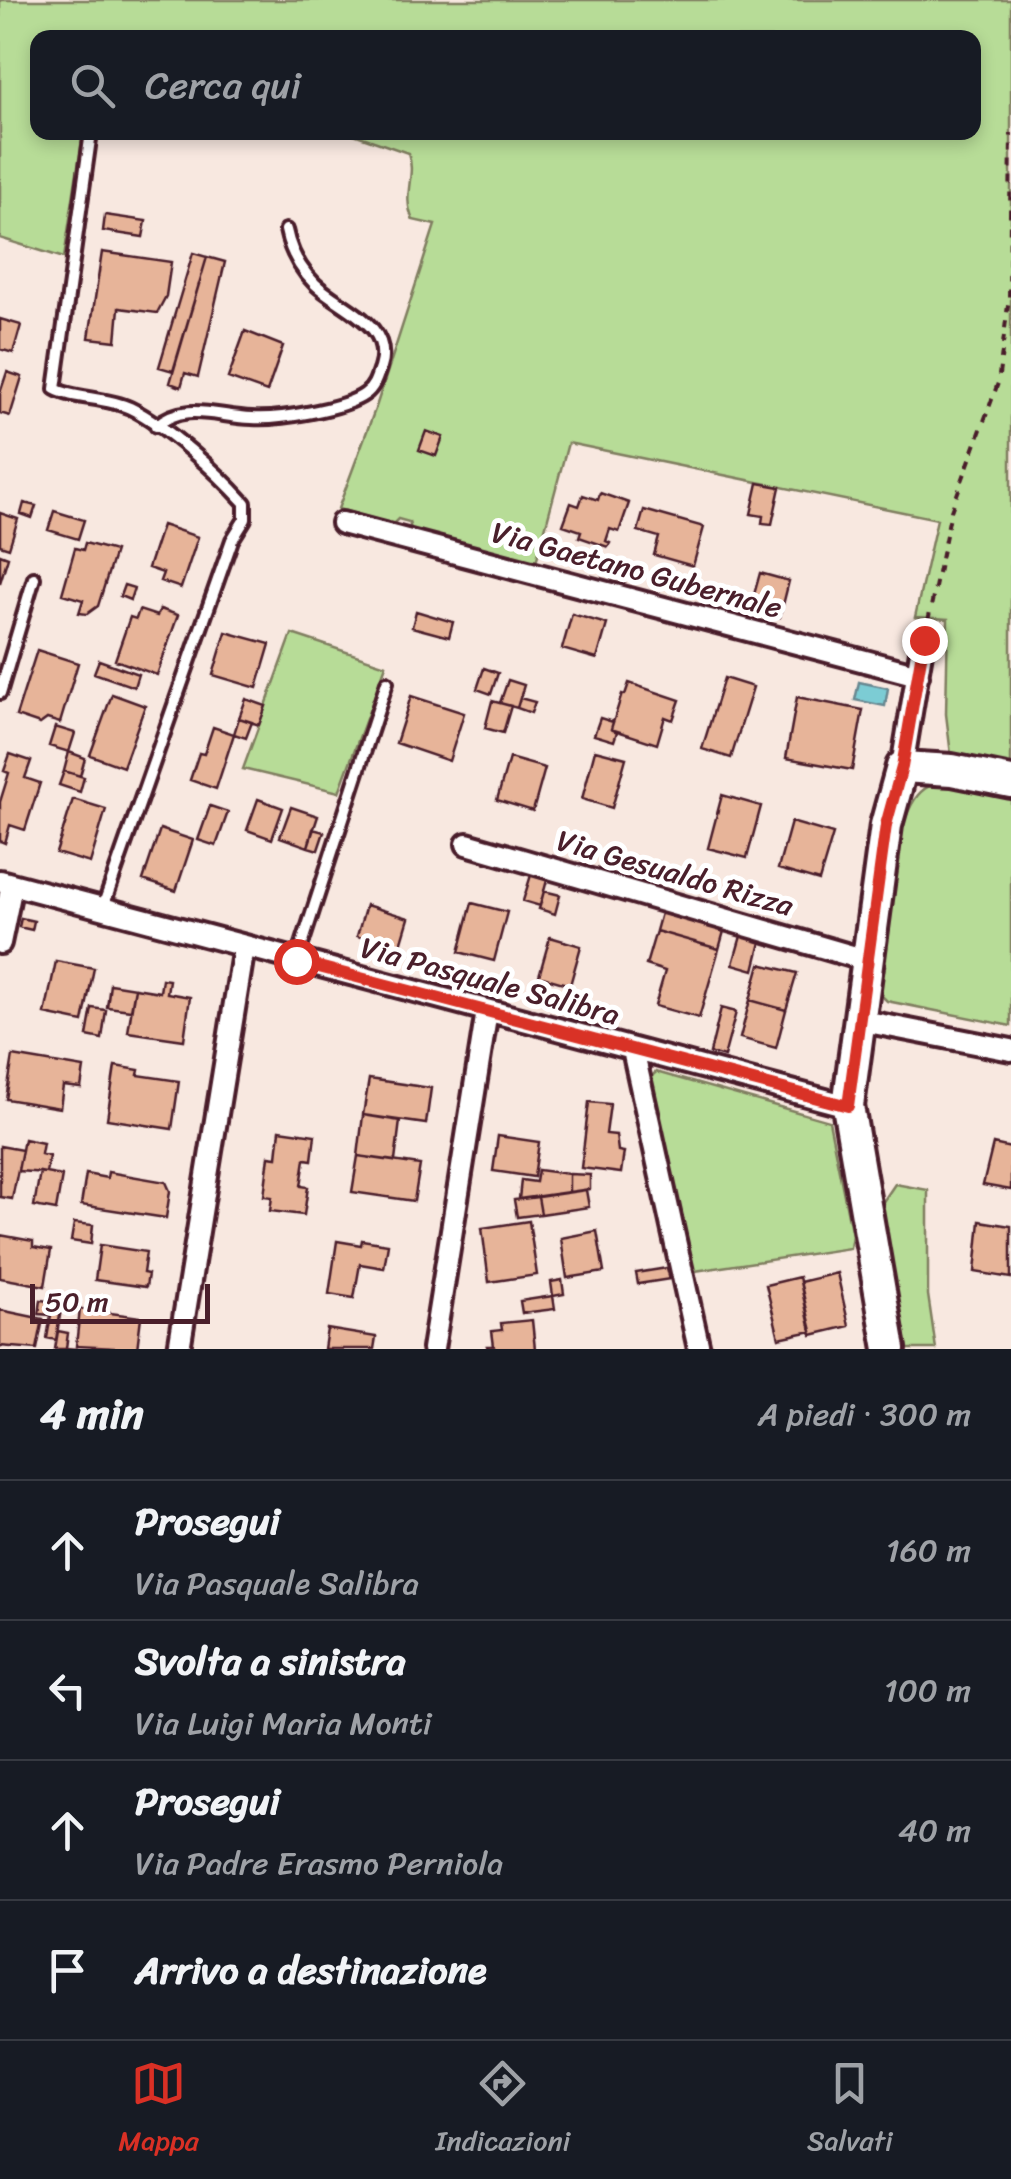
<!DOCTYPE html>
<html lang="it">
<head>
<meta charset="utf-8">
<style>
  body { margin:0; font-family:Sriracha,sans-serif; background:#242831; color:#f1f3f6 }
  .scale { position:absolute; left:30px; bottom:25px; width:180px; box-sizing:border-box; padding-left:10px; border:5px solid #4a1f2b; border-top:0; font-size:28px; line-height:35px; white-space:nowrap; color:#4a1f2b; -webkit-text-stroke:8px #fff; paint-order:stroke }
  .stop { position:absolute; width:30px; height:30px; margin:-22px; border:8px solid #d93025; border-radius:50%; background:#fff }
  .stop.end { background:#d93025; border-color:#fff; box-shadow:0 2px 10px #0008 }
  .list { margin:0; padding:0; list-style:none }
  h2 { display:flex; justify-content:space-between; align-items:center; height:130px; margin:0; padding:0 40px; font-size:42px }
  h2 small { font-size:32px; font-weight:400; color:#9ea1a6 }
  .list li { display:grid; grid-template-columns:65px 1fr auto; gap:30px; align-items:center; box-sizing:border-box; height:140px; padding:0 40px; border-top:2px solid #363941 }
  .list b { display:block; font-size:38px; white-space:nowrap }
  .list p { margin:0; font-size:32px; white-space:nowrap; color:#9ea1a6 }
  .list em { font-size:32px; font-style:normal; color:#9ea1a6 }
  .icon { flex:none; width:55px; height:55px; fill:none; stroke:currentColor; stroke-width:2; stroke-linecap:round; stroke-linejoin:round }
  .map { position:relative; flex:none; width:1011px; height:1349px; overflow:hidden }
  .search { position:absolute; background:#171b24; box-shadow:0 5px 15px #0003; left:30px; right:30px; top:30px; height:110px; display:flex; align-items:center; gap:25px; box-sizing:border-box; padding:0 35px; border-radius:20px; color:#9ea1a6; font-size:38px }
  .sheet { height:690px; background:#171b24 }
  nav { display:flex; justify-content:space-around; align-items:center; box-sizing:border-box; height:140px; border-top:2px solid #363941; background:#171b24; font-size:28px; color:#9ea1a6 }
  nav a { display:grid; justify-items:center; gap:5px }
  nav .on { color:#d93025 }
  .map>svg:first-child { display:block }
  .green { fill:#b7dc97; stroke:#807e61; stroke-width:2.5 }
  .water { fill:#7bccd4; stroke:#678790; stroke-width:2.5 }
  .building { fill:#e7b499; stroke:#4a1f2b; stroke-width:2.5 }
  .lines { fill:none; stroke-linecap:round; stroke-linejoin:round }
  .lane-casing { stroke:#4a1f2b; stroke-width:18 }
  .street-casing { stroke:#4a1f2b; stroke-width:28 }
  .secondary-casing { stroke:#4a1f2b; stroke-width:38 }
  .path { stroke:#4a1f2b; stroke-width:4; stroke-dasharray:8 8; stroke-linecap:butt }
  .lane { stroke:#fff; stroke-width:10 }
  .street { stroke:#fff; stroke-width:20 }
  .secondary { stroke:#fff; stroke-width:30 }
  .route { stroke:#d93025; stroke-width:12 }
  .labels { text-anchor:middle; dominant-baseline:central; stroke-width:10; stroke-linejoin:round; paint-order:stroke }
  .street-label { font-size:30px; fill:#4a1f2b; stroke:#fff }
</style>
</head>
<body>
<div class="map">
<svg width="1011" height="1349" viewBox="0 0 1011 1349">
  <rect width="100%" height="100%" fill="#f8e8e0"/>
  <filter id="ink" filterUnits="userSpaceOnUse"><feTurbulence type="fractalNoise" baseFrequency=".01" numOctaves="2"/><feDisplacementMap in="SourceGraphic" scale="20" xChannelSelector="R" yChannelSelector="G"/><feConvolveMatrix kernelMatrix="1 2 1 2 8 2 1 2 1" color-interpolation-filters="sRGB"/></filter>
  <g filter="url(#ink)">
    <path class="green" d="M0 0H1011V767L951 755 946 714 948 619 915 617 937 519 568 443 536 562 411 529 409 522 398 519 393 524 338 509 377 404 435 225 413 220C401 194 417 175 408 153L351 133 974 132V38H116L99 34 98 37 38 38V132L83 133 64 258 0 238Z
      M292 634 386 665 339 792 243 769Z
      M947 780 1011 793V1026L887 1001 881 995 880 973C886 928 891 835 915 799 923 787 934 783 947 780Z
      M656 1072 829 1121 852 1235 850 1248 688 1272 650 1078Z
      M895 1184 928 1190V1295L936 1349H908L880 1206Z"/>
    <path class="water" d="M859 682 888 688 885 706 855 700Z"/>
    <path class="building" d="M105 215 146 221 143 237 103 231Z
      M102 252 171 262 166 296 157 313 119 308 116 341 89 338Z
      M193 253 207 257 173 371 159 367Z
      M207 257 225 262 198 377 185 373 181 387 170 383Z
      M0 319 21 325 13 353 0 349Z
      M245 331 283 346 267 392 228 378Z
      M7 372 22 377 10 416 0 413V393Z
      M426 431 443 437 436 456 419 450Z
      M758 483 780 487 772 524 762 523 763 516 751 514Z
      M600 493 629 503 619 532 610 529 606 541 610 543 608 547 579 537 581 531 563 525 571 503 579 506 583 495 598 500Z
      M24 503 36 506 32 518 21 514Z
      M644 510 704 527 693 566 654 555 659 537 638 531Z
      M54 511 84 520 78 539 48 530Z
      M0 513 18 519 9 548 0 545Z
      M162 525 198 537 181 588 160 581 163 573 148 568Z
      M85 543 115 551 98 606 87 614 79 613 83 600 62 594 75 548 83 550Z
      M0 554 8 557 0 583Z
      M760 573 789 581 780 617 750 609Z
      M124 585 134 588 130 600 120 596Z
      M160 609 178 615 157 675 115 660 130 617 136 619 139 610 157 616Z
      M416 611 453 622 449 637 412 627Z
      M572 614 607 624 597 659 562 649Z
      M226 632 270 644 257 688 213 675Z
      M37 650 78 663 60 723 47 719 40 724 16 716Z
      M99 660 138 674 134 687 94 673Z
      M484 668 498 673 491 694 477 689Z
      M724 678 753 687 731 758 702 749Z
      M508 680 524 685 517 708 500 703Z
      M629 683 680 700 673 720 665 717 657 744 611 729 622 694 625 695Z
      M112 694 145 706 123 767 90 755Z
      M411 696 464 713 449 761 396 743Z
      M797 697 863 710 852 770 786 758Z
      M520 698 535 702 531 713 517 708Z
      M246 699 266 706 259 725 239 718Z
      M492 701 511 706 503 733 485 728Z
      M239 718 252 722 246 738 234 734Z
      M600 718 613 722 611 729 617 732 614 741 594 735Z
      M55 727 75 733 69 752 49 746Z
      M213 727 234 734 216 789 190 780 199 753 204 754Z
      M595 750 626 758 612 808 582 799Z
      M69 752 85 758 80 776 64 771Z
      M10 754 31 761 25 778 40 783 25 830 10 825 5 843 0 841V802L9 773 4 771Z
      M509 758 545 768 533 811 497 800Z
      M64 771 84 777 80 792 59 785Z
      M722 795 761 806 747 858 708 848Z
      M73 799 106 809 90 863 56 853Z
      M258 799 283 808 272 839 247 830Z
      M210 806 228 812 216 846 198 840Z
      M291 807 318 816 308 847 280 837Z
      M791 822 833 834 819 881 778 869Z
      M160 829 193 840 176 891 143 880Z
      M313 829 324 832 318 850 308 847Z
      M531 875 547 880 540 906 523 901Z
      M544 891 560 895 555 914 539 909Z
      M472 903 507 912 494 961 459 952Z
      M366 905 409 918 400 948 357 936Z
      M661 913 724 931 719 949 656 931Z
      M21 918 34 921 32 930 19 927Z
      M656 931 719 949 699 1018 655 1006 665 971 646 965Z
      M741 936 761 942 754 970 733 964Z
      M550 937 581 946 570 985 539 976Z
      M56 961 94 968 83 1022 45 1014Z
      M760 964 797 973 786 1010 750 1000Z
      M162 979 169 980 167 993 190 997 184 1040 128 1032 135 988 160 992Z
      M110 984 135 988 131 1010 107 1007Z
      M750 1000 786 1010 776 1048 740 1038Z
      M92 1008 106 1010 102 1039 87 1036Z
      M721 1008 736 1012 724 1057 710 1053Z
      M13 1056 84 1068 81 1088 63 1086 60 1108 6 1099Z
      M115 1066 139 1070 138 1075 179 1081 172 1129 107 1119Z
      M369 1079 431 1088 426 1124 363 1115Z
      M589 1102 610 1104 606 1134 616 1135 618 1151 624 1152 621 1173 581 1168Z
      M363 1115 400 1121 395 1161 358 1156Z
      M280 1130 315 1135 312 1160 305 1159 301 1186 308 1187 304 1215 270 1211 272 1197 264 1196 269 1156 277 1157Z
      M498 1136 539 1142 534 1177 493 1171Z
      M24 1139 43 1143 41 1154 49 1156 46 1173 18 1171Z
      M993 1144 1011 1148V1190L983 1185Z
      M0 1146 22 1150 12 1199 0 1197Z
      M358 1156 420 1165 414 1201 352 1192Z
      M538 1170 569 1174V1192L519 1199 521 1180 536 1182Z
      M40 1172 62 1176 56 1210 34 1206Z
      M108 1172 166 1182 170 1191 166 1218 81 1205 86 1174 107 1178Z
      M569 1174 590 1175V1189L569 1192Z
      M586 1190 589 1207 541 1214 538 1197Z
      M538 1197 541 1214 517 1217 514 1200Z
      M529 1221 537 1275 489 1282 482 1228Z
      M980 1221 1011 1226V1278L975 1272Z
      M74 1223 93 1225 91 1244 71 1241Z
      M597 1231 604 1272 567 1278 561 1238Z
      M0 1235 33 1241V1247L51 1250 45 1286 0 1278Z
      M362 1240 388 1244 384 1268 360 1264 354 1298 329 1294 337 1241 361 1245Z
      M100 1245 146 1252 143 1273 148 1274 146 1287 95 1280Z
      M667 1268 670 1279 638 1284 636 1273Z
      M837 1273 849 1326 812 1335 800 1282Z
      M799 1277 812 1331 779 1338 766 1285Z
      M562 1280 564 1294 553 1296 551 1282Z
      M553 1296 555 1309 522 1313 520 1301Z
      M41 1300 62 1303 56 1340 47 1338 51 1315 39 1314Z
      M80 1309 141 1317 137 1349 76 1346Z
      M0 1310 43 1319 37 1349 0 1346Z
      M532 1320 535 1349H488L487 1346H494L492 1331 502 1330 501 1323Z
      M327 1329 376 1337 374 1349H324Z
      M58 1331 68 1333 66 1348 77 1349H55Z"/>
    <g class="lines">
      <g class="lane-casing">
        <path id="lane" d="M91 132 55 389C73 399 107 397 130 408 167 426 217 472 245 503V519L232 540 103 907
          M156 426C184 401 218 417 252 418 277 420 345 409 365 394 374 388 377 377 380 368 394 324 341 309 315 284 300 269 290 250 286 230
          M0 693 34 578
          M297 960 387 682"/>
      </g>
      <g class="street-casing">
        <path id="street" d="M342 523 918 675
          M902 767 923 640
          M467 844 866 960
          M0 881 848 1106
          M0 943 12 885
          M858 1020 1011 1050
          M633 1050 699 1349
          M179 1349 244 947
          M433 1349 487 1011"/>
      </g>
      <g class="secondary-casing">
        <path id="secondary" d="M890 1349 848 1106 886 825 902 767 952 770 1011 782"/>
      </g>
      <path class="path" d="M928 621 951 511 998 383 1009 297 1011 133"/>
      <use href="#lane" class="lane"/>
      <use href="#street" class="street"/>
      <use href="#secondary" class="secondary"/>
    </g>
  </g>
  <g class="lines" filter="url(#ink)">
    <path class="route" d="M296 961 848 1106 886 825 902 767 924 640"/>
  </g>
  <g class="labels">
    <g class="street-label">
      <text transform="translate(637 570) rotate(15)">Via Gaetano Gubernale</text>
      <text transform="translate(675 873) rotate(16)">Via Gesualdo Rizza</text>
      <text transform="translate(490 981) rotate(15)">Via Pasquale Salibra</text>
    </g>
  </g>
</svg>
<div class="scale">50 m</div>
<div class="stop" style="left:296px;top:961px"></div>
<div class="stop end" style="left:924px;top:640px"></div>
<div class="search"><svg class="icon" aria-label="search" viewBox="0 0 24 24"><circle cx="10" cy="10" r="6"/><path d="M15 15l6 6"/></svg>Cerca qui</div>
</div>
<section class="sheet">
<h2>4 min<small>A piedi · 300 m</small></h2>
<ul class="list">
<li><svg class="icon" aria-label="ahead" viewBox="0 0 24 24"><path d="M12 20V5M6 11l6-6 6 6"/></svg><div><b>Prosegui</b><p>Via Pasquale Salibra</p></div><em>160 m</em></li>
<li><svg class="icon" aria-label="left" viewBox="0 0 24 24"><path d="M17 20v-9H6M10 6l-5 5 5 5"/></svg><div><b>Svolta a sinistra</b><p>Via Luigi Maria Monti</p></div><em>100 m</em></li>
<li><svg class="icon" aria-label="ahead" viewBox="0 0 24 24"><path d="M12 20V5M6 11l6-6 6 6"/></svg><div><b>Prosegui</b><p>Via Padre Erasmo Perniola</p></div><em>40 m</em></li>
<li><svg class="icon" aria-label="arrive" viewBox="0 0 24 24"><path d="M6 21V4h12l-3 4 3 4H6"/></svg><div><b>Arrivo a destinazione</b></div></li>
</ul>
</section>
<nav>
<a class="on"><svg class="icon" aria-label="map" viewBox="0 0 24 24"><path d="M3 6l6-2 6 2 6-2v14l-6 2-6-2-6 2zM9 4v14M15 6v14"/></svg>Mappa</a>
<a><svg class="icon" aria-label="directions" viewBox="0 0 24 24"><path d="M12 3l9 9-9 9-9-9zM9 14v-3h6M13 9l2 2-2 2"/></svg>Indicazioni</a>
<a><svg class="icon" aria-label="saved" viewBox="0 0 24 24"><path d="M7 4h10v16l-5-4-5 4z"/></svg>Salvati</a>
</nav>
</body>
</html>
